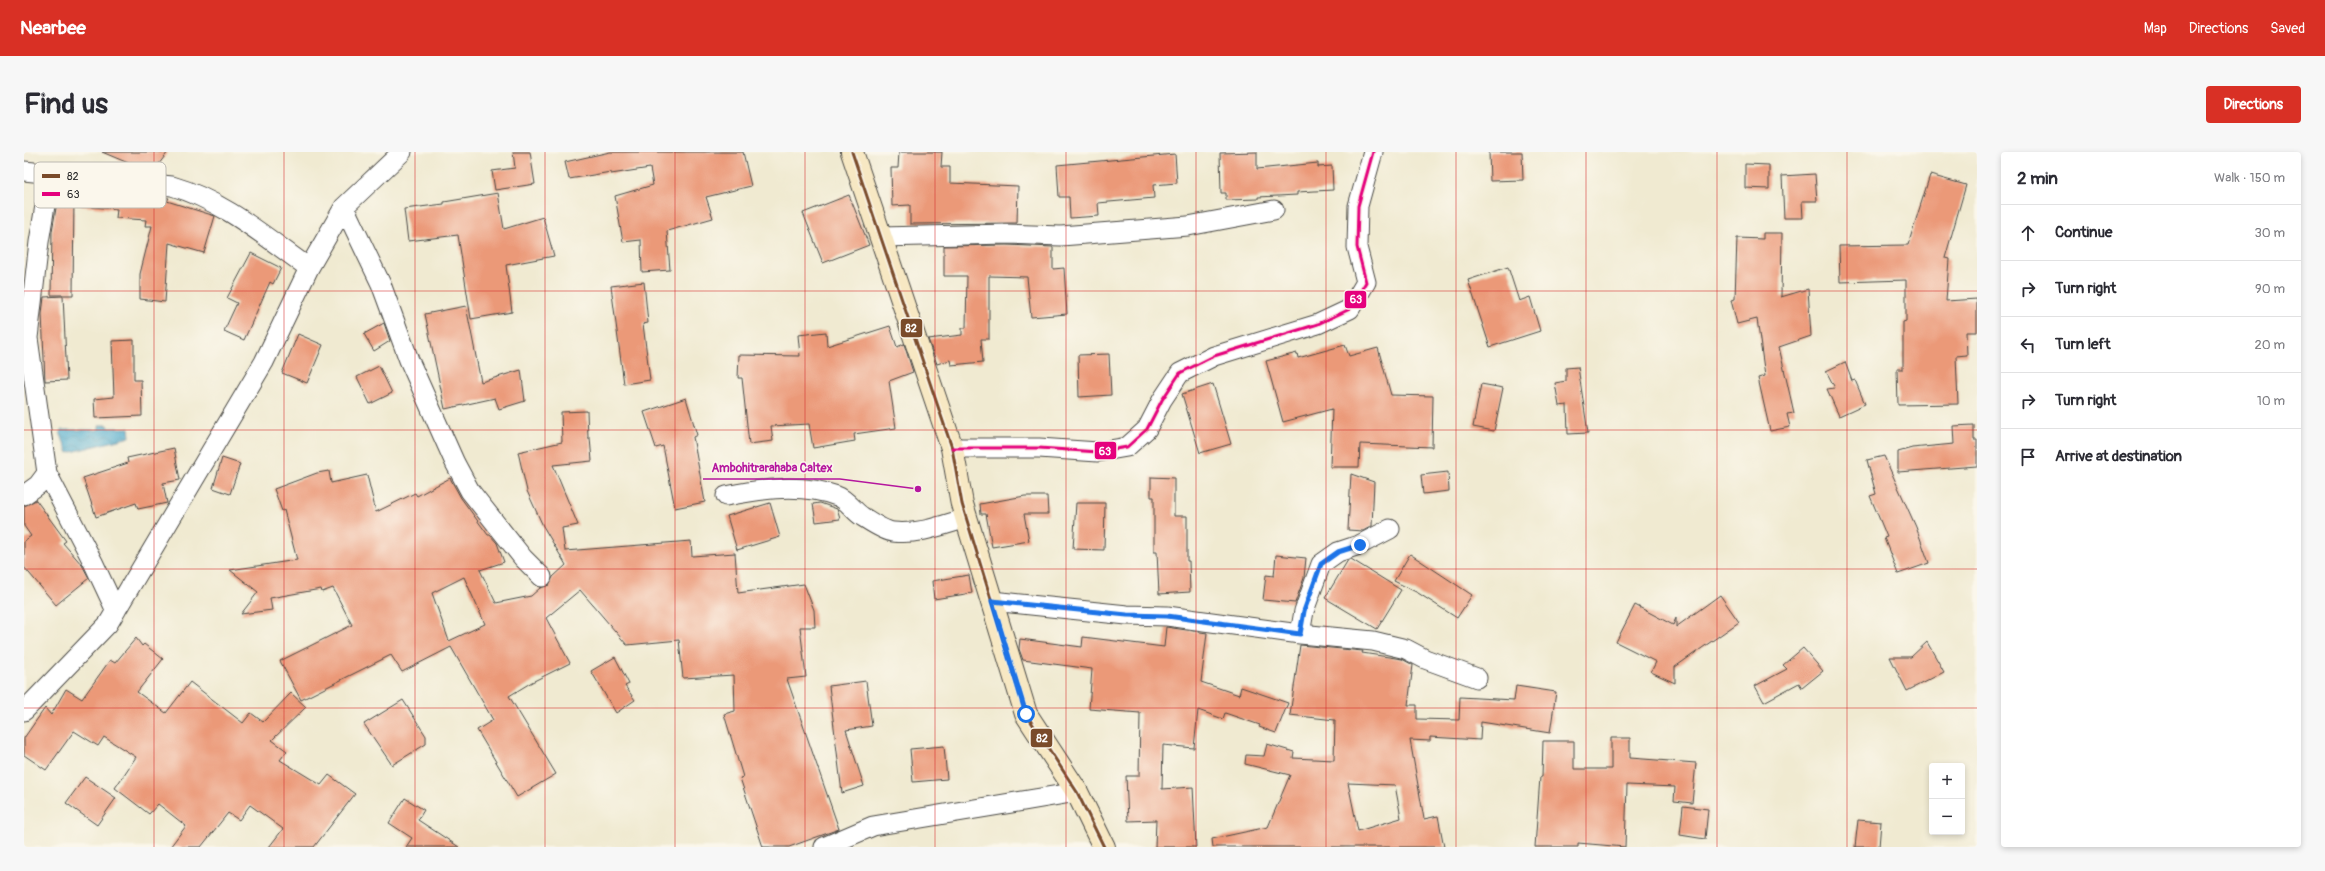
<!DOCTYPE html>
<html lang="en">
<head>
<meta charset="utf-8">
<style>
  body { margin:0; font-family:Pangolin,sans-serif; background:#f7f7f7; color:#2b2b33 }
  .controls { position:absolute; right:12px; bottom:12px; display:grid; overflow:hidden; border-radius:4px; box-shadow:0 2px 6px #0003 }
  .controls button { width:36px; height:36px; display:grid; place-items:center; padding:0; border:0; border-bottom:1px solid #e1e1e2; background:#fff; color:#2b2b33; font:20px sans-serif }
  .stop { position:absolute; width:12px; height:12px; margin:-9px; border:3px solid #1a73e8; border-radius:50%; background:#fff }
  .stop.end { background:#1a73e8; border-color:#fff; box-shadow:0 1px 4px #0008 }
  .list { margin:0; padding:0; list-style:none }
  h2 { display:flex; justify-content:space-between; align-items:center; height:52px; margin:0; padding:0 16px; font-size:17px }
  h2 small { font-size:13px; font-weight:400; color:#7c7c81 }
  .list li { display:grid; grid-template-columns:26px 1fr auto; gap:12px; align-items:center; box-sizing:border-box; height:56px; padding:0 16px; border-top:1px solid #e1e1e2 }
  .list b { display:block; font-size:15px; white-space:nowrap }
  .list em { font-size:13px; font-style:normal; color:#7c7c81 }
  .icon { flex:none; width:22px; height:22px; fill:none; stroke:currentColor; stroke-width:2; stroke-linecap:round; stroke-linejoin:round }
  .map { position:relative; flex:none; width:1953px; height:695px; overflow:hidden; border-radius:4px }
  header { display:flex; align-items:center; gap:24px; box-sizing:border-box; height:56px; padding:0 20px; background:#d93025; color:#fff }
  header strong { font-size:19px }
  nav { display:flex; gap:22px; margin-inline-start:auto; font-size:14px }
  .intro { display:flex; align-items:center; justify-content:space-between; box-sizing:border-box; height:96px; padding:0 24px }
  h1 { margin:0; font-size:28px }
  .button { padding:10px 18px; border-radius:4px; background:#d93025; color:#fff; font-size:14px; font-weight:700 }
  main { display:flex; gap:24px; padding:0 24px }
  aside { flex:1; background:#fff; border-radius:4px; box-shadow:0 2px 6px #0003 }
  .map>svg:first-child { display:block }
  .water { fill:url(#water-waves); stroke:#3c6a7c }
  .building { fill:#eb9978; fill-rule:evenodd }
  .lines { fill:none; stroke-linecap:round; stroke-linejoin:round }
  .street-casing { stroke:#494844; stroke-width:21 }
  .secondary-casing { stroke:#494844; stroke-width:24 }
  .street { stroke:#fff; stroke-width:19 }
  .secondary { stroke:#f7e8c3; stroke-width:22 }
  .bus-1-casing { stroke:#fbf7ec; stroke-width:6 }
  .bus-2-casing { stroke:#fbf7ec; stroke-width:6 }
  .bus-1 { stroke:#7a4b2a; stroke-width:3 }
  .bus-2 { stroke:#e5007d; stroke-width:3 }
  .route { stroke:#1a73e8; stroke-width:5 }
  .grid { fill:none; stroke:#d62828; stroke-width:1; stroke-opacity:0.55 }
  .key { fill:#fbf7ec; stroke:#bdbab2; stroke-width:1 }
  .key-label { font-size:11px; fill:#2b2b2b }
  .leader { fill:none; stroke:#b5179e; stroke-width:1.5 }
  .callout-dot { fill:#b5179e; stroke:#fbf7ec; stroke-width:1.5 }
  .callout-label { font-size:12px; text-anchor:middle; font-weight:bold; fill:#b5179e; stroke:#fbf7ec; stroke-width:3; stroke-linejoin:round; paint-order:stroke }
  .line-badge { stroke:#fbf7ec; stroke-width:1.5 }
  .badge-label { font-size:11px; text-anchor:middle; font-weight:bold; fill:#fff }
</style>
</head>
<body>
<header>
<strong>Nearbee</strong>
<nav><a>Map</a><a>Directions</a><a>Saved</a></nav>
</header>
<div class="intro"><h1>Find us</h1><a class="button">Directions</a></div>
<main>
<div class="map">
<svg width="1953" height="695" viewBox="0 0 1953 695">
  <defs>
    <pattern id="water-waves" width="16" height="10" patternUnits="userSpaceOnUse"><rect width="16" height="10" fill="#4daacc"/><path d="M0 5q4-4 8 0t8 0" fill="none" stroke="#408ba6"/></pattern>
  </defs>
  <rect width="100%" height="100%" fill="#fbf7ec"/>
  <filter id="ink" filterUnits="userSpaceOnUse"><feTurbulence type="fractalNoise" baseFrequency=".025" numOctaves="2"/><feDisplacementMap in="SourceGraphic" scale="8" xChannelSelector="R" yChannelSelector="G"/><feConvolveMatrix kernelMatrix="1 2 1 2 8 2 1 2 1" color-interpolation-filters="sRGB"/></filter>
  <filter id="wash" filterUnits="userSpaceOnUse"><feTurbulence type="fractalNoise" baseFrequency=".012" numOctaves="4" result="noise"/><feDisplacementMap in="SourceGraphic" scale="16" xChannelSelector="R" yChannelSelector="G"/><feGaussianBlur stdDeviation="0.9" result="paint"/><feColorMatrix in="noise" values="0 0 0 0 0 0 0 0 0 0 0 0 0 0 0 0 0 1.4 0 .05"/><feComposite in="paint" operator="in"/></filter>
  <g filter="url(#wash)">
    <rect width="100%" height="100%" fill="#f0ead1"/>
    <path class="water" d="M76 273H84L85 276H105L106 285 44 301 36 280 37 278H74Z"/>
    <g id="blocks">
      <path class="building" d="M78 0H144L128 21Z
        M489 0H506L511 32 471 38 468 19 491 16Z
        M586 0H719L727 34 682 45 689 66 643 79 646 118 618 120 617 88 599 90 591 44 629 33 626 16 587 22V20L545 27 541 10Z
        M875 0H918L917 15H926V31L994 34 993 71 886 72V53L868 54 867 16H874Z
        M1233 0V17L1294 11V15L1308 14 1309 38 1273 40V43L1234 45V47L1202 48V41H1197L1196 1Z
        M1465 0H1498L1499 28 1466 29Z
        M1151 2 1153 31 1129 33 1130 46 1074 51 1075 64 1046 66 1045 45H1035L1033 13Z
        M1721 12 1745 13V37L1721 36Z
        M1791 22 1793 49H1778L1779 66H1760L1758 24Z
        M1906 23 1942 33 1921 106 1925 107 1922 149 1953 147V180H1942L1943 203 1932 204 1934 252 1874 253 1873 217H1879V170L1882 169V128L1816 130 1815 94 1884 93Z
        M59 36 145 46 143 49 191 64 180 101 145 91 141 150 116 147V122L128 74H121L122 68 92 66 93 57 57 54Z
        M474 41 480 77 519 65 530 104 482 113 488 160 447 167 434 83 384 89 380 57 420 52V50Z
        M825 43 845 93 799 111 779 61Z
        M34 45H50L49 143H27L28 79Z
        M1739 81H1758L1757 145 1784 137 1787 184 1755 195 1770 261 1763 262 1766 275 1746 279 1734 226 1741 224 1733 167 1713 172 1707 148 1711 147 1713 86 1739 87Z
        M983 93 1029 95V117L1040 116 1043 162 1007 165 1003 125 965 124V187H957L959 210 927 213 926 208 913 212 904 187 938 183V176H942L943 124H920V94Z
        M227 101 257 116 249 132 246 130 220 188 200 179 213 151 203 146Z
        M1484 115 1495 149 1506 145 1516 179 1466 195 1444 128Z
        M620 130 624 171 619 172 626 228 600 232 587 134Z
        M39 144 43 228 21 229 18 162 20 145Z
        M442 154 457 230 497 218 501 249 475 257 471 246 421 257 401 162Z
        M360 171 366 189 350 199 340 182Z
        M866 174 873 195 880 192 889 220 865 229 872 276 830 282 831 289 789 296 785 272 747 274 749 289 725 292 718 226H714L715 203 776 204 774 183 802 180 803 194Z
        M274 182 299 193 283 231 258 221Z
        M110 188V228H117L118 264 71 266 70 247 90 245 88 189Z
        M1321 193 1325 204 1354 196 1367 243 1409 244 1408 295 1336 292 1335 315H1306L1308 257 1259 270 1242 209 1273 201 1274 206Z
        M1085 202 1087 243 1055 245 1054 203Z
        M1821 210 1828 229 1831 228 1841 252 1815 264 1803 237 1811 236 1802 219Z
        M355 214 368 241 346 252 333 225Z
        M1554 215 1564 281 1544 282 1543 253 1535 254 1531 231 1542 229V216Z
        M1189 232 1207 292 1176 301 1158 242Z
        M1457 232 1479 236 1470 279 1449 275Z
        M662 246 673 283 669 285 681 350 651 356 639 294 632 296 620 260Z
        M563 259 564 286H566L568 309 529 313 554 373 538 376 541 399 667 389 668 404 711 401 714 441 780 432 790 458 791 475H776L782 525 763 527 815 677 765 695H739L716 626 719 625 700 562 711 559 710 523 659 526 655 488 603 493 556 438 522 466 546 511 508 530 485 544 532 622 493 645 453 578 469 568 427 495 378 520 367 503 277 548 256 509 328 473 309 436 298 440 297 437 246 446 248 458 217 462 234 440 206 418 273 408 260 358 258 359 250 337 293 321 305 319 307 331 343 323 352 360 391 341 393 344 426 326 437 346 464 383H466L473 391 480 410 456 418 472 451 507 444 516 436 525 433 529 425 542 413 519 374 503 339 494 300 538 290 537 260ZM440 425 461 472 425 489 408 441Z
        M1950 273V288H1953V314L1874 320V300L1888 296 1930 292 1929 274Z
        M150 296 156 328 139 331 143 351 114 357 112 351 72 365 59 326 104 311 103 306Z
        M1860 304 1892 375 1905 411 1874 422 1860 386 1863 385 1846 344 1852 342 1843 308Z
        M198 306 216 312 206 342 189 336Z
        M1424 320 1425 339 1399 342 1397 323Z
        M1327 322 1350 330 1348 374 1339 379 1324 378Z
        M1127 325 1150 326V364H1163V409H1165L1166 440 1135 442 1133 400H1130V345H1127Z
        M1001 344H1023L1024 362H1000L1005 389 968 395 962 362H957L956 352Z
        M12 348 42 389 39 391 58 413 65 426 32 453 0 415V389L7 384 0 374V354Z
        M746 351 756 385 713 398 703 364Z
        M796 351 813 357 816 367 792 370 789 352Z
        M1052 351H1081L1080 398 1049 397Z
        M1386 402 1448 443 1433 466 1394 441 1370 429Z
        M1252 403 1282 406 1280 426 1271 451 1239 448 1242 423 1250 424Z
        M1327 407 1377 438 1353 477 1301 446 1324 408Z
        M945 423 948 441 910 447 908 429Z
        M1696 443 1715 470 1651 515V531L1627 520 1632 510 1592 490 1611 453 1649 473 1652 466V475Z
        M1142 475 1183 481 1177 530 1215 543 1217 535 1264 551 1252 581 1235 575 1236 573 1201 561 1199 567 1174 558 1170 596 1139 593 1138 637 1169 635 1172 695H1131L1132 668 1104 669 1102 624H1115L1116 561 1065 557 1068 517 999 508 995 497 996 487 1058 495 1059 485 1140 495Z
        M112 486 118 494 120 492 139 507 113 540 142 561 166 530 219 571 227 561 239 570 267 541 282 555 248 588 263 599 256 608 297 633 305 623 331 642 290 695H245L259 677 226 653 215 668 204 661 177 695H146L162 674 134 652 125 662 91 636 112 605 80 585 74 594 50 579 22 618 0 603V586L21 556 27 563 42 537 58 547 86 508 91 511Z
        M1903 490 1920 520 1883 539 1866 505H1887Z
        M1276 493 1339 499 1338 501 1378 507 1389 513 1384 553H1393V567L1435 568 1436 545 1490 548 1492 534 1532 540 1526 581 1457 570 1456 588 1406 585V589L1386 588 1400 667 1414 664 1420 695H1189L1188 687 1244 675 1266 623 1221 612 1222 603 1240 604 1243 592 1270 600 1269 606 1310 608 1311 568 1266 563ZM1324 631 1371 633 1377 666 1334 679Z
        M1779 496 1799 519 1778 536 1775 531 1740 550 1731 534 1763 517 1759 513Z
        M591 505 605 532 601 534 611 548 592 561 567 519Z
        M842 529 848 574 822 578 840 634 818 641 805 534Z
        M379 548 402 584V592L368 613 340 572Z
        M1587 586H1606V606L1672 611 1668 651 1650 649 1651 635 1603 633 1601 695 1554 691V695H1511L1516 625H1518L1519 589H1550V617H1587Z
        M920 594 923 627 889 630 886 597Z
        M61 625 92 646 73 673 42 651Z
        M381 646 400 658 394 668 435 695H382L388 686 365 671Z
        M1659 654 1684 657 1681 687 1656 683Z
        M1834 668 1857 670 1855 695H1831Z"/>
    </g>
  </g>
  <g filter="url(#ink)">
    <use href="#blocks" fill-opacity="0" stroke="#494844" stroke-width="1"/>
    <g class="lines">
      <g class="street-casing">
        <path id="street" d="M0 19 148 34C200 49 241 85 285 116
          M320 55 357 132 385 208 431 311 446 339 499 406 518 425
          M857 85 983 82 1037 84 1164 74 1250 58
          M928 296H1015L1074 300 1103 295 1123 277 1138 248 1156 221 1190 204 1294 172 1326 157 1342 130 1333 95 1334 54 1349 0
          M23 321 69 410 92 459
          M0 343 14 333 23 321 4 186 15 90 26 23
          M702 344C738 337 777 331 813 344 823 347 830 360 839 365 847 370 860 379 869 380 894 383 919 373 943 366
          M968 449 1103 463 1143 464 1276 482 1349 489 1382 497 1401 507 1453 526
          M1276 482 1280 459 1297 412 1314 400 1335 393 1366 377
          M0 559 84 472 240 210 285 116 320 55 378 0
          M800 695 849 674 1053 640"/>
      </g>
      <g class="secondary-casing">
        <path id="secondary" d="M828 0 928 296 938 352 1002 562 1053 640 1080 695"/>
      </g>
      <use href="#street" class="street"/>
      <use href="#secondary" class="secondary"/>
      <g class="bus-1-casing">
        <path id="bus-1" d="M828 0 928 296 938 352 1002 562 1053 640 1080 695"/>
      </g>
      <g class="bus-2-casing">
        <path id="bus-2" d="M928 296H1015L1074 300 1103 295 1123 277 1138 248 1156 221 1190 204 1294 172 1326 157 1342 130 1333 95 1334 54 1349 0"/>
      </g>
      <use href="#bus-1" class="bus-1"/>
      <use href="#bus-2" class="bus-2"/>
    </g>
  </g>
  <g class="lines" filter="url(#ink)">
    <path class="route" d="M1002 562 968 449 1103 463 1143 464 1276 482 1280 459 1297 412 1314 400 1336 393"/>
  </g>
  <path class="grid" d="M130 0V695M260 0V695M391 0V695M521 0V695M651 0V695M781 0V695M911 0V695M1042 0V695M1172 0V695M1302 0V695M1432 0V695M1562 0V695M1693 0V695M1823 0V695M0 139H1953M0 278H1953M0 417H1953M0 556H1953"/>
  <rect x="10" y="10" width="132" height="46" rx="6" class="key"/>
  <rect x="18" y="22" width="18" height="4" fill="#7a4b2a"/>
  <rect x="18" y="40" width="18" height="4" fill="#e5007d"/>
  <g class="key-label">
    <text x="43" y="28">82</text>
    <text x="43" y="46">63</text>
  </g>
  <path class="leader" d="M894 337L816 327H679"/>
  <circle class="callout-dot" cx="894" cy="337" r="4"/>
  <g class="callout-label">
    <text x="748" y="320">Ambohitrarahaba Caltex</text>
  </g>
  <g class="line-badge">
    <rect x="1320" y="138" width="23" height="19" rx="4" fill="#e5007d"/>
    <rect x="876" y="166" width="23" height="20" rx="4" fill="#7a4b2a"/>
    <rect x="1070" y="289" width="23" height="19" rx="4" fill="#e5007d"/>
    <rect x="1006" y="576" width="23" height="20" rx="4" fill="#7a4b2a"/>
  </g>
  <g class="badge-label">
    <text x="1332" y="151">63</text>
    <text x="887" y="180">82</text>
    <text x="1081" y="303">63</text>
    <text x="1018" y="590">82</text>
  </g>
</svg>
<div class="controls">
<button>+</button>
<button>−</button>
</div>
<div class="stop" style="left:1002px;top:562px"></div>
<div class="stop end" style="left:1336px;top:393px"></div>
</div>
<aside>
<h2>2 min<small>Walk · 150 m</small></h2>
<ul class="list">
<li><svg class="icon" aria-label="ahead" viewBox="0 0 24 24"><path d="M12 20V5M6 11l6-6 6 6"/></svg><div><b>Continue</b></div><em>30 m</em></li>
<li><svg class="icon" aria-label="right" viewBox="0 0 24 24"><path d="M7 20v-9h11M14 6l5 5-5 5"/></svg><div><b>Turn right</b></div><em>90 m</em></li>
<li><svg class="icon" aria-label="left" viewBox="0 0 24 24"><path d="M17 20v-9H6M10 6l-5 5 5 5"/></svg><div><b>Turn left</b></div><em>20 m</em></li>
<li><svg class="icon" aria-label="right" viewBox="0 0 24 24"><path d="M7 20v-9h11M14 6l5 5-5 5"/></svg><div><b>Turn right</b></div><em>10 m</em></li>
<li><svg class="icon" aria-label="arrive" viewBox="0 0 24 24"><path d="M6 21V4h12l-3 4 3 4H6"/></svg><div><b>Arrive at destination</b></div></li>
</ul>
</aside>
</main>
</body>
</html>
